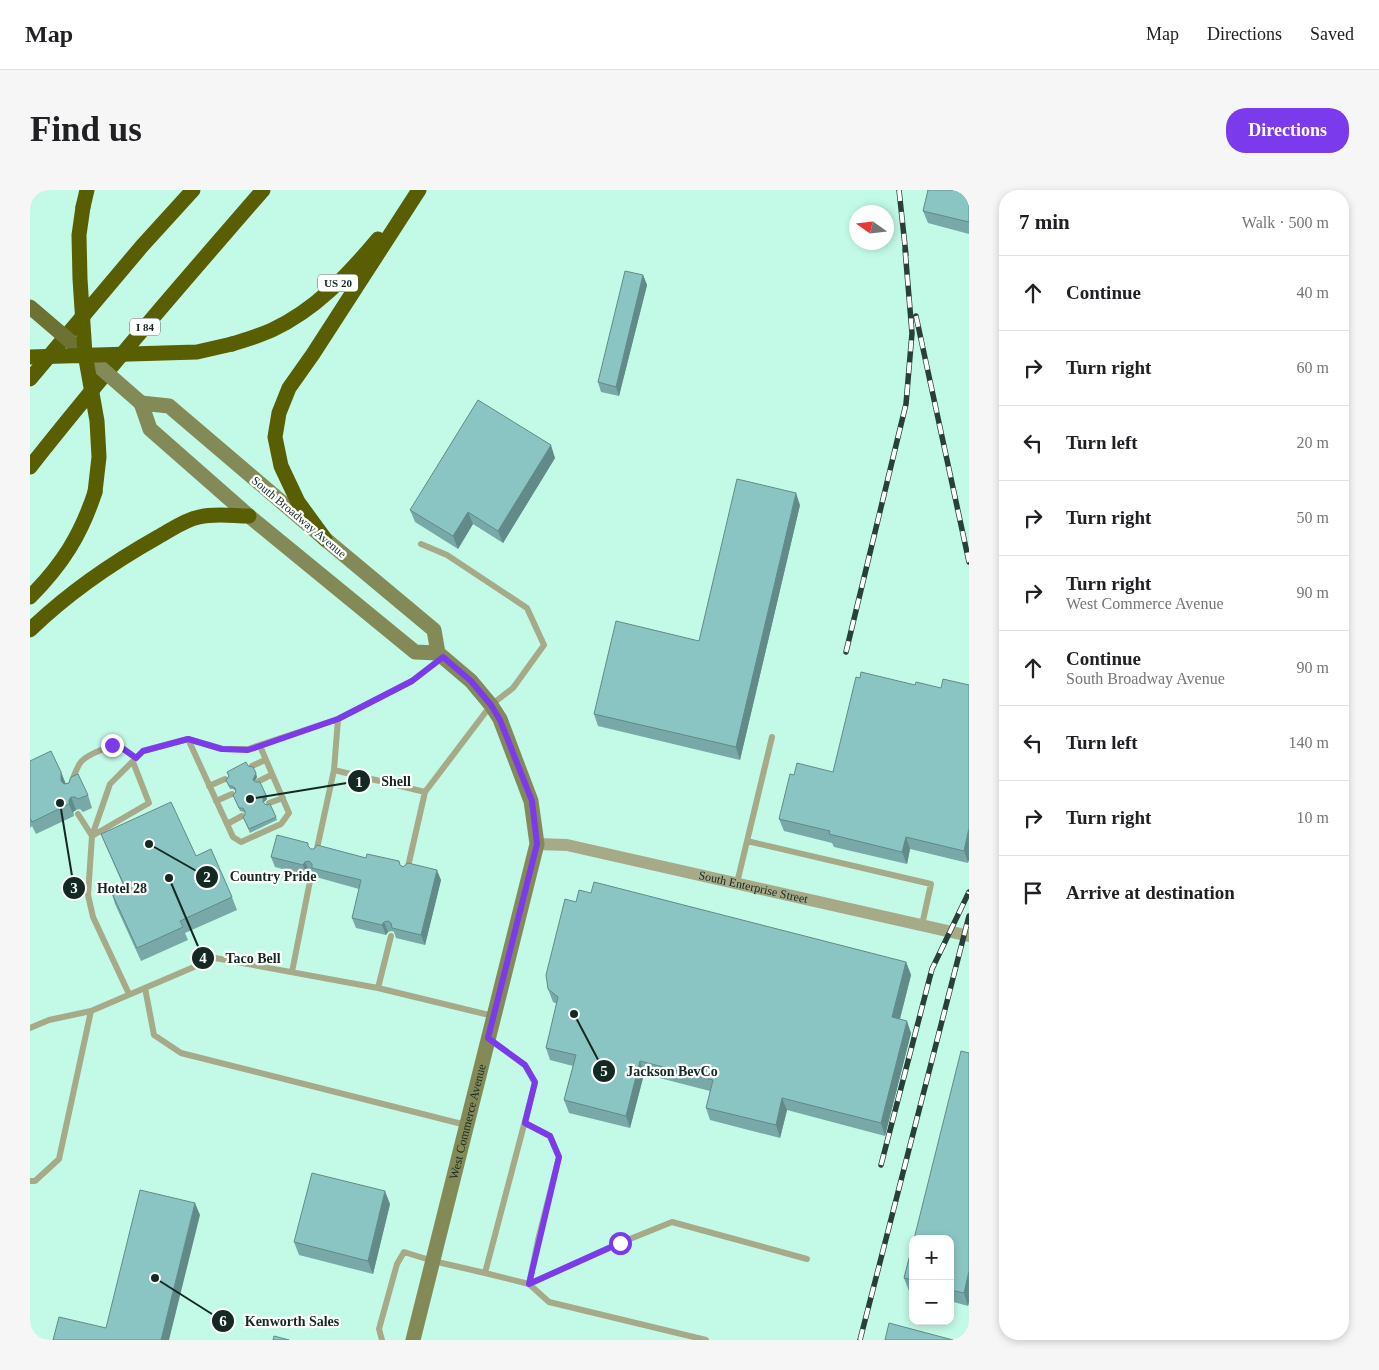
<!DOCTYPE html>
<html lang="en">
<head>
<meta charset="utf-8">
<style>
  body { margin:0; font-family:"Times New Roman",serif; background:#f6f6f6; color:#202124 }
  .controls { position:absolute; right:15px; bottom:15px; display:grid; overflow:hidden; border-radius:10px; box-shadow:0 2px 8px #0003 }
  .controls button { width:45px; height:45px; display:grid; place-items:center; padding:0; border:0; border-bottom:1px solid #e0e0e0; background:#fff; color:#202124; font:25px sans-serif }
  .compass { position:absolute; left:819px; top:15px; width:45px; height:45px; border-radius:50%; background:#fff; box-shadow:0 2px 8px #0003; rotate:284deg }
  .stop { position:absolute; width:15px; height:15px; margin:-11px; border:4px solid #7c3aed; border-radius:50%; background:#fff }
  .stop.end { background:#7c3aed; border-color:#fff; box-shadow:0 1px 5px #0008 }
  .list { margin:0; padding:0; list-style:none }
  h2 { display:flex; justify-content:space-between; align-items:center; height:65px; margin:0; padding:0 20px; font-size:21px }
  h2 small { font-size:16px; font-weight:400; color:#757577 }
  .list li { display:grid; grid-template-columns:32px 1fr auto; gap:15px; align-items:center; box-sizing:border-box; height:75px; padding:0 20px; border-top:1px solid #e0e0e0 }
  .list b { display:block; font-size:19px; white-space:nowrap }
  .list p { margin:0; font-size:16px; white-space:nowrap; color:#757577 }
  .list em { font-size:16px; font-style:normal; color:#757577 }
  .icon { flex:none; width:28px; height:28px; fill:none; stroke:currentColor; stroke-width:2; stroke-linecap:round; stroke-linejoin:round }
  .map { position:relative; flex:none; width:939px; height:1150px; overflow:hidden; border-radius:20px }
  header { display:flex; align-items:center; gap:30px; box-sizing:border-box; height:70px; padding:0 25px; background:#fff; border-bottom:1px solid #e0e0e0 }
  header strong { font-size:24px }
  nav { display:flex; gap:28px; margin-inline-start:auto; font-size:18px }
  .intro { display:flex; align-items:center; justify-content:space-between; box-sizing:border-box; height:120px; padding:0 30px }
  h1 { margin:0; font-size:35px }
  .button { padding:12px 22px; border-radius:20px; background:#7c3aed; color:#fff; font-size:18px; font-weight:700 }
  main { display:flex; gap:30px; padding:0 30px }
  aside { flex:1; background:#fff; border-radius:20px; box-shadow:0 2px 8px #0003 }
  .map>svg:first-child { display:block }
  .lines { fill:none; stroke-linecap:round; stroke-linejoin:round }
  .lane { stroke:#a6aa89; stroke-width:6 }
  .street { stroke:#a6aa89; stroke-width:12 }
  .secondary { stroke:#848958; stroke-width:15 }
  .highway { stroke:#595e03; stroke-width:15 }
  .rail-casing { stroke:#284039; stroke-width:5.5 }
  .rail { stroke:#fff; stroke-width:4; stroke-dasharray:11; stroke-linecap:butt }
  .secondary-bridge { stroke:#848958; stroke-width:15 }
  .primary-bridge { stroke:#6d7233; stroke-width:15 }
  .highway-bridge { stroke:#595e03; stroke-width:15 }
  .wall { fill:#78a9a8 }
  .shaded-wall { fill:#618a88 }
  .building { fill:#8bc5c3; stroke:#618a88 }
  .route { stroke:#7c3aed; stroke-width:6 }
  .labels { text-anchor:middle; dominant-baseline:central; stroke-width:4.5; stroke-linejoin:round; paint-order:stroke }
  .shield { fill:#fff; stroke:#5a6965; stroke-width:1 }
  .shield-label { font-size:11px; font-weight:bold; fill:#142923 }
  .street-label { font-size:12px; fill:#142923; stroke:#fff }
  .leader { fill:none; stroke:#142923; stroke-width:2 }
  .callout-dot { fill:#142923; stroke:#fff; stroke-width:2 }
  .mark-label { font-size:15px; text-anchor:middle; font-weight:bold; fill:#fff }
  .callout-label { font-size:14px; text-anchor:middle; font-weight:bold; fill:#142923; stroke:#fff; stroke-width:4.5; stroke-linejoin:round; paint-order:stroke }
</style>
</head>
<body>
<header>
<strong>Map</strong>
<nav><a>Map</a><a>Directions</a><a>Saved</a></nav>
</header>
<div class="intro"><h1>Find us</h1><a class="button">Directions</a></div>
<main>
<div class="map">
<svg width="939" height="1150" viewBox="0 0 939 1150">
  <rect width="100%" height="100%" fill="#c3f9e7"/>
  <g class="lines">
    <path class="lane" d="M158 549 203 647 211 652 251 634 259 623 230 556
      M222 576 235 570
      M304 580 395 602 461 515 483 498 514 455 497 418 417 365 391 354
      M229 591 241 585
      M41 594C49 572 49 569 71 560 89 552 91 557 106 568
      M179 596 195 589
      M186 611 202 604
      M239 613 253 608
      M48 624 62 646
      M197 634 212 626
      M62 646 119 613 103 572
      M717 651 901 694 892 735
      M286 663 304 580 308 529
      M377 681 395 602
      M707 693 742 547
      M262 782 281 686
      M115 798 124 845 151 863 436 935
      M348 798 361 746
      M99 804 63 727 58 705 62 646 80 594 113 561 158 549 192 559H218L308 529 382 491 412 468
      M0 838 19 830 61 821 185 768 348 798 463 826
      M495 933 520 946 529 967 508 1050 499 1094
      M0 991H5L29 969 61 821
      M455 1083 499 1094 519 1112 676 1150
      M499 1094 590 1053 642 1032 777 1069
      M352 1150 349 1139 367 1074 374 1062 403 1071 455 1083 505 893 495 875 459 849"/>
    <path class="street" id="s1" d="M507 654 537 655 939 746"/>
    <path class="secondary" id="s2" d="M383 1150 507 654 501 611 470 529 461 515 441 491 408 463 385 462 219 326 120 239 111 213 139 216 295 349 404 440 408 463"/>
    <path class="highway" d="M53 17 57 0
      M202 154C215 150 229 146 242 140 285 120 318 85 348 49
      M0 189 112 56 163 0
      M0 277C75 182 154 91 233 0
      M295 349 268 312 251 276 245 247 249 223 259 198 283 164 389 0
      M0 407C32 375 51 345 65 302
      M0 440C38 403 82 373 128 347 141 340 154 330 169 327 185 323 203 326 219 326"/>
    <g class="rail-casing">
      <path id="rail" d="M869 0 876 65
        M886 126 939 372
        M816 462 876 214 882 143 875 59
        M851 975 902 779 939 702
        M830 1150 939 726"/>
    </g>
    <use href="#rail" class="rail"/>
    <path class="secondary-bridge" d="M55 164 111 213"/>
    <path class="primary-bridge" d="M0 117 55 164"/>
    <path class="highway-bridge" d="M53 17 49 45 50 89 55 164 67 231 69 267 65 302
      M0 167 167 162 202 154"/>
  </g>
  <path class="wall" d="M897 0H939V44L898 33 893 21 898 2Z
    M613 85 617 95 589 206 571 202 568 192Z
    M525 268 473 353 443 334 428 359 385 332 380 320Z
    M770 315 710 570 568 536 564 524 669 451Z
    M830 488 885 495 938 673 880 659 877 674 804 657 802 653 754 641 749 629 764 585 803 582Z
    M0 571 31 582 36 594 58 605 62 618 53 622 50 619 46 620 43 622 44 626 6 644 2 636 0 638Z
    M218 576 227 587 225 591 237 609 234 612V613L246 627 247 630 220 643 213 627 215 625V623L214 622 210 621 203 605 206 601 203 599H200L196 590 199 586 197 582Z
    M71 644 166 666 202 707 207 720 155 743 158 750 111 771 85 714 81 701 93 695 76 656Z
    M279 657 281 659 370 676 411 690 395 755 366 748 364 742 362 741 358 742 356 745 326 738 322 728 329 699 286 687 284 683 282 681H279L276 685 245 677 241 667Z
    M876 772 881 785 870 829 881 843 855 946 757 920 750 948 680 930 676 918 680 901 614 884 600 938 539 923 534 910 543 876 520 870 516 858 527 814 523 812 518 799Z
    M939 863V1112L938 1116 920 1111V1049Z
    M360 1014 343 1084 269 1065 264 1052Z
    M883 1053V1102L879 1101 874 1088Z"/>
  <path class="shaded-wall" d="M613 85 617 95 589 206 586 197Z
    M521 255 525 268 473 353 468 341Z
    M766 303 770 315 710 570 706 557Z
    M438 322 443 334 428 359 423 346Z
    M31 582 36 595 35 603 31 591Z
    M226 583 227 587 224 593 223 590Z
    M236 605 237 609 234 612 235 615 233 608Z
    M41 607 46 620 43 622 44 626 39 614V610Z
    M939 638V670L938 673 934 661Z
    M876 647 880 659 877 674 872 662Z
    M275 672 279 681 276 685 273 675Z
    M407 680 411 690 395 755 391 745Z
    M354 732 358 742 356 745 352 735Z
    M876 772 881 785 867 840 862 827Z
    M877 831 881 843 855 946 851 933Z
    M610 871 614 884 600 938 596 926Z
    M752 908 757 920 750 948 746 935Z
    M355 1001 360 1014 343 1084 338 1071Z
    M165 1013 170 1025 139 1150H131Z
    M939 1081V1112L938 1116 934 1103Z"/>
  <path class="building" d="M898 0H939V32L893 21Z
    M595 81 613 85 586 197 568 192Z
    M448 210 521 255 468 341 438 322 423 346 380 320Z
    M707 289 766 303 706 557 564 524 586 431 669 451Z
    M831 482 885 495 886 492 911 498 913 489 939 495V638L934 661 876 647 872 662 799 644 800 641 749 629 760 584 764 585 767 573 803 582 826 487 830 488Z
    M21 561 31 582V591L34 594 39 593 41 587 48 584 58 605 48 609 45 607H41L39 610V614L2 632 0 628V571Z
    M216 572 218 576 223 577 226 583 223 590 226 592H230L236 605 233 608V612L236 615 240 614 246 627 219 639 213 627 215 625V621L213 618H209L203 605 206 602 205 598 202 596H199L196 590 199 586 197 582Z
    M141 612 166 666 181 659 202 707 150 731 153 737 107 758 81 701 94 695 71 644Z
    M247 645 278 653V656L281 659H284L287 655 336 668 337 664 369 671 370 675 373 677 378 673 407 680 391 745 362 738 361 733 358 731 354 732 352 735 322 728 331 690 282 678V674L279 671 275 672 273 675 241 667Z
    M564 692 876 772 862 827 877 831 851 933 752 908 746 935 676 918 683 890 610 871 596 926 534 910 546 865 516 858 528 807 518 799 516 785 535 709 546 712 549 700 561 703Z
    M931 861 939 863V1081L934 1103 920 1100V1049H884Z
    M282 983 355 1001 338 1071 264 1052Z
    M110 1000 165 1013 131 1150H23L29 1127 76 1138Z
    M883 1053V1090L874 1088Z
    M859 1133 923 1150H855Z
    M244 1146 259 1150H243Z"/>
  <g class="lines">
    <path class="route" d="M82 555 92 558 106 568 113 561 158 549 192 559 218 560 230 556 308 529 382 491 413 467 441 491 461 515 470 530 502 611 507 654 458 848 495 875 505 892 495 933 520 946 529 967 499 1094 590 1053"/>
  </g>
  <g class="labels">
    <g class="shield">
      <rect x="288" y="84.5" width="40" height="17" rx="4"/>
      <rect x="100" y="128.5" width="30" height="17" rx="4"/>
    </g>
    <g class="shield-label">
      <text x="308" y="93">US 20</text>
      <text x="115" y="137">I 84</text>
    </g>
    <g class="street-label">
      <text transform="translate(269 327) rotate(40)">South Broadway Avenue</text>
      <text stroke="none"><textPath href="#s1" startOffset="221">South Enterprise Street</textPath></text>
      <text stroke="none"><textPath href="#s2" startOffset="225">West Commerce Avenue</textPath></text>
    </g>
  </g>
  <path class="leader" d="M220 609L329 591M119 654L177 687M30 613L44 698M139 688L173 768M544 824L574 881M125 1088L193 1131"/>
  <g class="callout-dot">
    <circle cx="220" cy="609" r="5"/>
    <circle cx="119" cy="654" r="5"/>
    <circle cx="30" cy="613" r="5"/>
    <circle cx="139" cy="688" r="5"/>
    <circle cx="544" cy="824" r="5"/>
    <circle cx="125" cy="1088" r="5"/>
    <circle cx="329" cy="591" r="12"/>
    <circle cx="177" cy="687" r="12"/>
    <circle cx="44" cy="698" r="12"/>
    <circle cx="173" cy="768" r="12"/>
    <circle cx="574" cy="881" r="12"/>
    <circle cx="193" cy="1131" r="12"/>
  </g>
  <g class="mark-label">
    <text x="329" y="597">1</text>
    <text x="177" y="692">2</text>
    <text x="44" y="703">3</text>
    <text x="173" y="773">4</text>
    <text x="574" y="886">5</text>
    <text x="193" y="1136">6</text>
  </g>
  <g class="callout-label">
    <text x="366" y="596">Shell</text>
    <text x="243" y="691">Country Pride</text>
    <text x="92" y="703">Hotel 28</text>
    <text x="223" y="773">Taco Bell</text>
    <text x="642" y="886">Jackson BevCo</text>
    <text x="262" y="1136">Kenworth Sales</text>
  </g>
</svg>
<div class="controls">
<button>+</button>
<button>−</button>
</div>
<svg class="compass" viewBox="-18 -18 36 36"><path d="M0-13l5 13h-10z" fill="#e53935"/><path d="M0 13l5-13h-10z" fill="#757577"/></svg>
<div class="stop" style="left:590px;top:1053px"></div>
<div class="stop end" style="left:82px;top:555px"></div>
</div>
<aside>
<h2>7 min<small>Walk · 500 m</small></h2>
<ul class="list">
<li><svg class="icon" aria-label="ahead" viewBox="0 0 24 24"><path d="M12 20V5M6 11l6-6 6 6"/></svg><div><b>Continue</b></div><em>40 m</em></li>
<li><svg class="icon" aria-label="right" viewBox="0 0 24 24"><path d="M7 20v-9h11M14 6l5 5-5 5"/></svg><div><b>Turn right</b></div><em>60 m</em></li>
<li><svg class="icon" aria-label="left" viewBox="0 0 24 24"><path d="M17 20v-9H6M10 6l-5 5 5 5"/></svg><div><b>Turn left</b></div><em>20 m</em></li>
<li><svg class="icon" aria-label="right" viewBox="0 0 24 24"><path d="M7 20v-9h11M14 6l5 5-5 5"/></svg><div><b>Turn right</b></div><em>50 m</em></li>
<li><svg class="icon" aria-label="right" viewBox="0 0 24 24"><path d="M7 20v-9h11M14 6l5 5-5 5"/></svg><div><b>Turn right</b><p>West Commerce Avenue</p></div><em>90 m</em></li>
<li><svg class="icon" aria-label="ahead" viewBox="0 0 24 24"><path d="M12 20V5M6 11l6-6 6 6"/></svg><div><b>Continue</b><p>South Broadway Avenue</p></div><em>90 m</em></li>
<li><svg class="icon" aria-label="left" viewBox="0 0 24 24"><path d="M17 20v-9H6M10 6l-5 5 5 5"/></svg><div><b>Turn left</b></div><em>140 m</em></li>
<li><svg class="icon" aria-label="right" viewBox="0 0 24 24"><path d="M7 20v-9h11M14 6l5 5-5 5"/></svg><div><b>Turn right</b></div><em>10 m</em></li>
<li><svg class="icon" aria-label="arrive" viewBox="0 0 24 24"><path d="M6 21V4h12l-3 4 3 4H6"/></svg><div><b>Arrive at destination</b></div></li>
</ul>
</aside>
</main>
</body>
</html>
